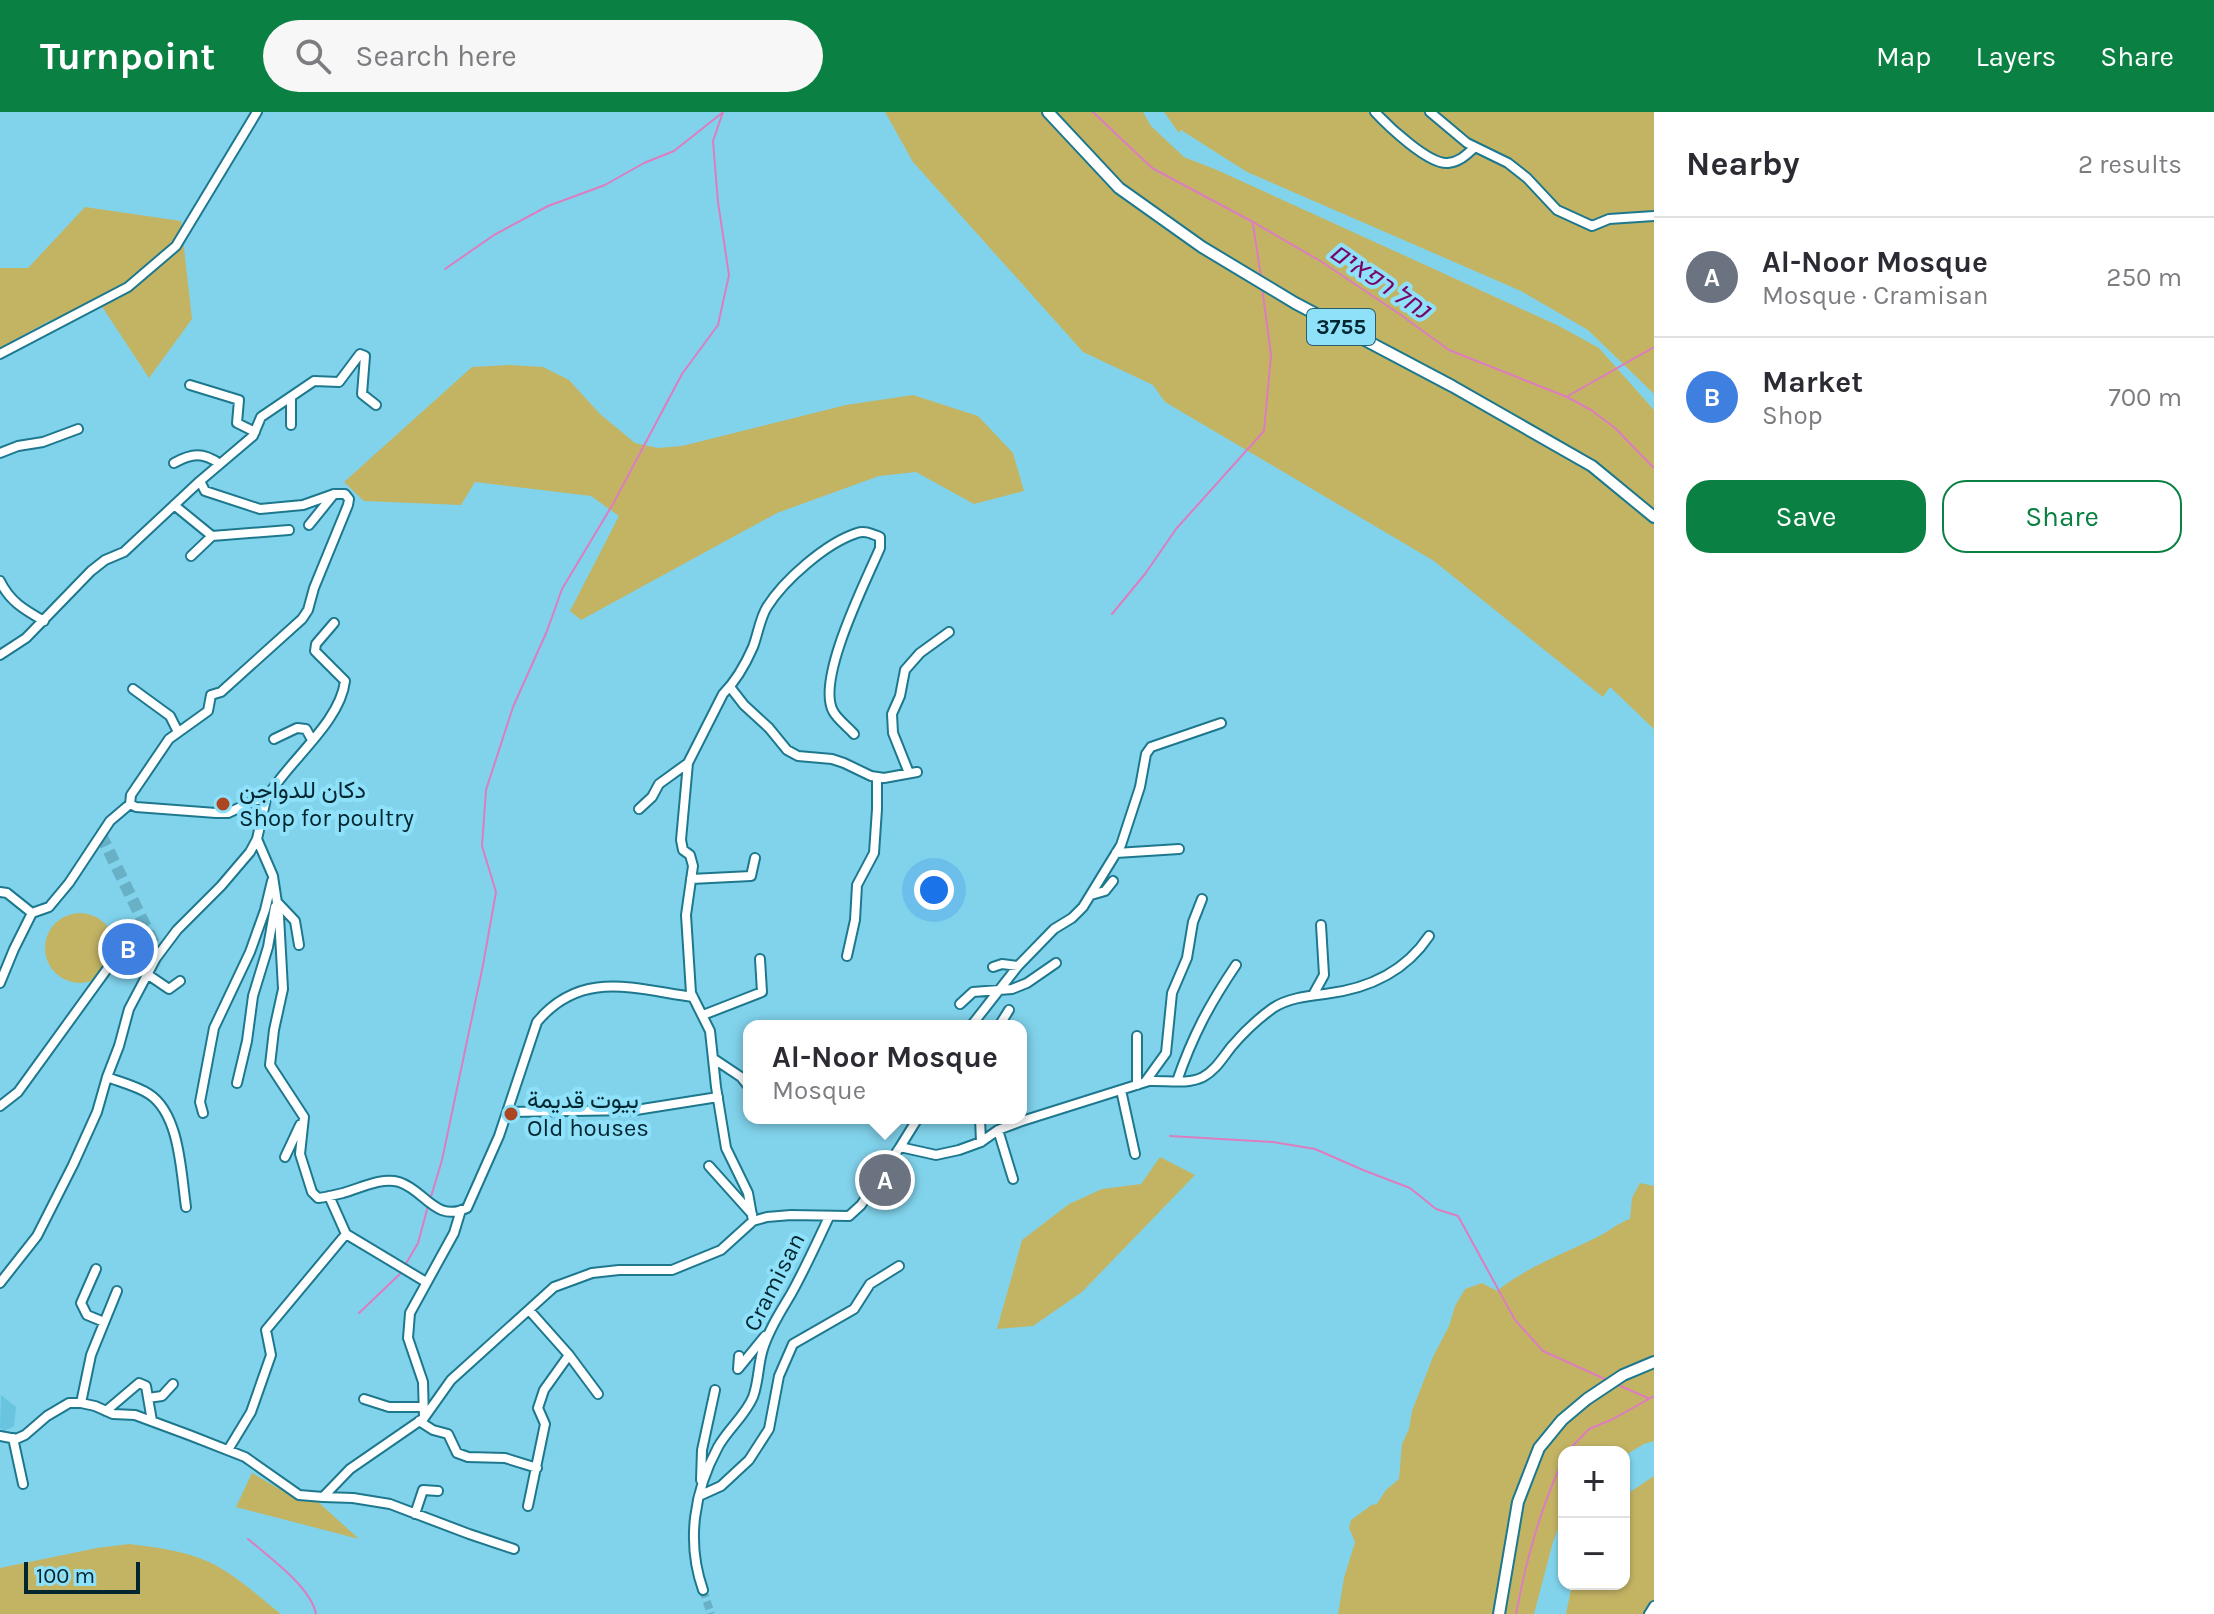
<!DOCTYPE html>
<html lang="en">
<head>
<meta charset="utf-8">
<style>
  body { margin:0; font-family:Karla,Vazirmatn,Heebo,sans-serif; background:#f7f7f7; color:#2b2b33 }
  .controls { position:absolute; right:24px; bottom:24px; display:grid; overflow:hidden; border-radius:16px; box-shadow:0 2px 6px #0004 }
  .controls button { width:72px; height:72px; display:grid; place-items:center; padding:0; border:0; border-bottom:2px solid #e1e1e2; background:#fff; color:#2b2b33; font:40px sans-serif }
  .scale { position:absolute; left:24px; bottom:20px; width:116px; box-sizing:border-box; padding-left:8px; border:4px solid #01262f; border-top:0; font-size:22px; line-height:28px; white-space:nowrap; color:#01262f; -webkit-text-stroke:6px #8ee1f9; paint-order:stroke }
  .you { position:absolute; left:934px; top:778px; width:28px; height:28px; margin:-20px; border:6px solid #fff; border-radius:50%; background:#1a73e8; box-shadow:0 0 0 12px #1a73e833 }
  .badge { display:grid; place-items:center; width:52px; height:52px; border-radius:50%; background:#0b8043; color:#fff; font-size:26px; font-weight:700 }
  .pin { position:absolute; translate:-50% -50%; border:4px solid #fff; box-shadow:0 2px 8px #0006 }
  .popup { position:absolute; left:743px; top:908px; width:284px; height:104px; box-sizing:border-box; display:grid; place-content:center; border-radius:16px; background:#fff; filter:drop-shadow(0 2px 6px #0005); font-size:26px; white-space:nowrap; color:#7c7c81 }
  .popup b { font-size:30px; color:#2b2b33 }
  .popup::after { content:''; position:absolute; left:50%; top:100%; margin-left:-16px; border:16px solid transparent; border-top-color:#fff }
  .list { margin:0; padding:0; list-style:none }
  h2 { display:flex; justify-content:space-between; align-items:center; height:104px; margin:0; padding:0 32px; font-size:34px }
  h2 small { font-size:26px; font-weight:400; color:#7c7c81 }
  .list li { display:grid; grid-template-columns:52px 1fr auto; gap:24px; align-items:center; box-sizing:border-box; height:120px; padding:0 32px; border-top:2px solid #e1e1e2 }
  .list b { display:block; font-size:30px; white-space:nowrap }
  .list p { margin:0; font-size:26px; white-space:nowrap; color:#7c7c81 }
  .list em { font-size:26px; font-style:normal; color:#7c7c81 }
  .actions { display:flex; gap:16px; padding:24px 32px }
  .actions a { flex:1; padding:18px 0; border:2px solid #0b8043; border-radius:24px; text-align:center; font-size:28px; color:#0b8043 }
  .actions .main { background:#0b8043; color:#fff }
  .icon { flex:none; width:44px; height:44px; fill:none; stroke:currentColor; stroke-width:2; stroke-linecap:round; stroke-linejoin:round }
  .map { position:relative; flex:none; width:1654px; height:1502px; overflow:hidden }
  header { display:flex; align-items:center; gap:48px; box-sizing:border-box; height:112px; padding:0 40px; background:#0b8043; color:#fff }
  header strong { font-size:38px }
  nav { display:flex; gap:44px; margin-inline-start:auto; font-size:28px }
  .search { width:560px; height:72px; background:#f7f7f7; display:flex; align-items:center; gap:20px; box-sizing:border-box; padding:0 28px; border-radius:44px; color:#7c7c81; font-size:30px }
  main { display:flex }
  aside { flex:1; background:#fff }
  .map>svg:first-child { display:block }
  .built { fill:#69c4df }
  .green { fill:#c3b464 }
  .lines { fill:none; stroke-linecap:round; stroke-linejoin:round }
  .stream { stroke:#dc7dc0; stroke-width:2 }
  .minor-tunnel { stroke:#67b0c6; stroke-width:8; stroke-dasharray:8 4; stroke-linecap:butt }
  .highway-tunnel { stroke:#67b0c6; stroke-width:12; stroke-dasharray:12 6; stroke-linecap:butt }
  .minor-casing { stroke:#1d788e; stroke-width:12 }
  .major-casing { stroke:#1d788e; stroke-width:14 }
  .minor { stroke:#fff; stroke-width:8 }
  .major { stroke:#fff; stroke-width:10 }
  .poi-dot { fill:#ac4521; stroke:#8ee1f9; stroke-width:3 }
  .labels { text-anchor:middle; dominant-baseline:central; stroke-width:8; stroke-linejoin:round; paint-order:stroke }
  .shield { fill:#8ee1f9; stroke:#2b5e6c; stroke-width:2 }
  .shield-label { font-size:22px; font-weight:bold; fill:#01262f }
  .poi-label { font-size:24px; fill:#01262f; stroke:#8ee1f9; text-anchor:start }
  .street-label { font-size:24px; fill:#01262f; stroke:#8ee1f9 }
  .water-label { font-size:26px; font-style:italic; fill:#7c0366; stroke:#8ee1f9 }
</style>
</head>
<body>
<header>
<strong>Turnpoint</strong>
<div class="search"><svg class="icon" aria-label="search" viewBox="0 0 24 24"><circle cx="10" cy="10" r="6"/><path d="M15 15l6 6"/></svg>Search here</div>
<nav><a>Map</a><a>Layers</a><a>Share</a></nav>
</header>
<main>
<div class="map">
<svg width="1654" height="1502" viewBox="0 0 1654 1502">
  <rect width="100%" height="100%" fill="#81d3ec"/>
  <path class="built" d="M1 1283 16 1295 14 1314 4 1319 0 1316Z"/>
  <path class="green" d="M885 0H1143L1151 14 1184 45 1217 58 1559 214 1599 236 1654 298V617L1610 575 1603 585 1434 449 1165 290 1153 273 1083 240 913 50Z
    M1164 0H1654V282L1588 218 1521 179 1247 60 1181 18 1179 21Z
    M85 95 181 109 192 207 149 266 99 190 49 209 0 236V156H28Z
    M509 253 543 255 569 268 600 302 635 331 658 336 682 334 846 293 913 283 978 304 1013 341 1024 379 974 392 916 360 879 364 777 401 581 508 570 499 619 404 591 384 475 370 461 393 364 389 344 370 472 255Z
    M45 836a35 35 0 1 1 70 0a35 35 0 1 1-70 0Z
    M1160 1045 1195 1063 1082 1180 1033 1214 997 1217 1022 1128 1069 1092 1102 1077 1141 1072Z
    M1640 1071 1654 1074V1329L1644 1332 1624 1344V1340H1564V1401L1553 1430 1534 1502H1338L1344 1466 1355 1430 1349 1416 1351 1408 1373 1392 1376 1393 1386 1378 1399 1367 1402 1332 1409 1317 1412 1299 1433 1245 1449 1214 1455 1194 1465 1177 1482 1171 1497 1179C1529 1153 1567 1141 1603 1122 1612 1117 1620 1110 1630 1107L1632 1086Z
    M252 1361 295 1386 317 1389 359 1427 236 1395Z
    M1654 1364V1502H1566L1572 1472H1624V1384Z
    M129 1432C154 1435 186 1439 209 1450 235 1462 258 1484 281 1502H0V1456L97 1436Z"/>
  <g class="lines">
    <path class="stream" d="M1093 0 1152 56 1253 110 1322 150 1398 201 1449 238 1567 285 1591 298 1615 316 1654 356
      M1253 112 1261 165
      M445 157 494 123 548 94 605 73 644 51 674 39 722 1
      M1568 284 1654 235
      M1112 502 1145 462 1176 417 1264 319 1271 243 1262 175
      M1170 1024 1273 1030 1315 1037 1363 1058 1410 1076 1436 1097 1458 1104 1515 1208 1543 1239 1607 1268
      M430 1088 442 1048 483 853 496 780 482 734 486 678 513 595 547 519 562 477 613 392 682 262 718 213 729 163 718 90 713 29 723 0
      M404 1155 418 1131 428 1094
      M359 1201 401 1161
      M1616 1272 1648 1286
      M1567 1340 1589 1317 1611 1308 1654 1284
      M248 1427C269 1445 311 1475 316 1502
      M1516 1502C1526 1448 1540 1396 1564 1346"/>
    <path class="minor-tunnel" d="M703 1478 711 1502"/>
    <path class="highway-tunnel" d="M101 723 159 842"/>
    <g class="minor-casing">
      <path id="minor" d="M1375 0C1388 14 1429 53 1448 51 1460 50 1467 42 1475 35
        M1430 0 1467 31 1508 51 1527 66 1557 98 1592 114 1609 107 1654 104
        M0 242 128 175 176 134 257 0
        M190 273 239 288 237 311 255 320
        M291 313V285
        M0 341 18 334 43 330 78 317
        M174 351C192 341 203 340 220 352
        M174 393 212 424 289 418
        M309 413 334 382
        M191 444 212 424
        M0 469C10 490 25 498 44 509
        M0 543 26 526 91 459 105 448 124 440 200 369 253 324 261 305 314 269 339 270 360 242 365 244 362 282 376 293
        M730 575 744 593 769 616 787 638 798 644 832 647 844 651 871 664 884 666 917 660
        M133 577 170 604 178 620
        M274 627 297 616 306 617 312 628
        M909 661 893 621 892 602 900 584 905 558 920 541 949 520
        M266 687C288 649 340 611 345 569L315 539 316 532 334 511
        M639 697 652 685 659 672 688 651
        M257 727 273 764 279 804 283 877 274 918 270 953 304 1005 300 1042 312 1080 318 1086C327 1085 335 1083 343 1081 361 1076 381 1065 399 1070 425 1078 435 1111 467 1096L499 1024 537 910C581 857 634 877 693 885
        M1116 741 1179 737
        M691 767 751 764 755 746
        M0 780 7 781 32 801
        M1091 783 1105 779 1113 769
        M277 790 295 809 299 833
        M847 844 855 808 857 773 874 741 877 697V665
        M993 855 1002 852 1018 854
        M147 862 169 877 180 869
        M0 871 14 837 32 801 49 795 69 771 110 709 130 692
        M1313 883 1324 863 1321 813
        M960 892 973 880 1012 877 1027 871 1056 851
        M703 903 762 880 760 847
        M971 914 1018 854 1054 817 1072 806 1083 795 1121 733 1140 675 1146 642 1151 635 1221 611
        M999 914 1009 898
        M714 947 741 965 749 975
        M107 965C120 970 137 974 149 982 180 1002 181 1061 186 1095
        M1177 969C1193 923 1209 893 1236 853
        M1145 970 1166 941 1172 881 1187 846 1193 810 1202 787
        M237 971 247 929 253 884 268 835 275 795
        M1137 973V924
        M1121 978 1135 1042
        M0 994 18 980 110 853 122 846H156
        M507 1000 636 998 718 985
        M203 1001 200 990 214 916 250 840 265 798 272 769
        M980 1006 981 1030
        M998 1018 1013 1067
        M900 1035 918 1006
        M285 1045 300 1013
        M709 1054 752 1102
        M329 1084 346 1122 426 1170
        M753 1109 748 1081 726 1036 716 975 710 919 691 881 686 803 693 754 690 743 683 738 681 728 688 651 723 582C735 570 746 551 753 535 758 522 760 506 767 495 784 468 826 431 857 421 865 418 872 422 880 425V436C866 469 816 567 833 599 837 607 848 615 854 622
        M96 1157 81 1191 87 1203 104 1210
        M0 1171 37 1124 73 1053 97 1000 107 965 119 934 129 897 156 846 177 818 221 774 250 740 257 727 266 687 256 688 228 701H216L136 695 130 692 131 683 169 627 208 599 211 583 221 580 302 507 308 498 314 476 348 393 349 387 345 382H334L303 393 260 397 205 379 200 369
        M529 1198 569 1243 598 1282
        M739 1244 738 1257 765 1224
        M148 1286 162 1284 173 1272
        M364 1287 389 1295H423
        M81 1291 91 1243 117 1179
        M106 1299 139 1271 146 1274 152 1309
        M424 1306 423 1270 408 1226 410 1201 454 1121 461 1098
        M419 1309 433 1318 448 1322 457 1341 468 1345 505 1346 537 1356
        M0 1324 16 1327 25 1323 47 1304 69 1291H81L95 1294 113 1302 135 1303 189 1323 245 1345 299 1383 323 1385 350 1357 424 1306 451 1268 554 1175 592 1161 619 1158H672L721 1138 753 1109 767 1105 791 1103 849 1104 861 1093 900 1035 936 1043 959 1038 981 1030 998 1018 1022 1009 1149 969C1166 968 1187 973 1203 965 1216 958 1223 945 1232 934 1243 921 1259 906 1273 896 1288 886 1308 884 1325 882 1367 877 1405 860 1429 824
        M13 1326 23 1372
        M228 1338 251 1300 271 1243 266 1218 346 1122
        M701 1368 702 1338 715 1278
        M699 1384 721 1374 749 1348 769 1317 779 1264 793 1232 854 1197 870 1172 899 1154
        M323 1385 353 1386 390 1392 469 1422 514 1437
        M528 1394 545 1312 538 1296 544 1278 569 1243
        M415 1402 423 1378 438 1379
        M703 1478C686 1430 694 1379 718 1335 728 1317 745 1304 753 1285 759 1269 758 1252 763 1237 769 1217 781 1199 791 1182 805 1157 817 1130 829 1105
        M1649 1502 1654 1494"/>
    </g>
    <g class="major-casing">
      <path id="major" d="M1048 0 1119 76 1202 135 1295 191 1452 274 1592 354 1654 405
        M1499 1502 1518 1390 1539 1336 1562 1308 1587 1287 1623 1263 1654 1250"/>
    </g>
    <use href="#minor" class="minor"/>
    <use href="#major" class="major"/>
  </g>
  <g class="poi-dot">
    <circle cx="223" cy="692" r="8"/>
    <circle cx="511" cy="1002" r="8"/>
  </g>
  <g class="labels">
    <rect class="shield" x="1307" y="197" width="68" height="36" rx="6"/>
    <g class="shield-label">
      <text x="1341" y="215">3755</text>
    </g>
    <g class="poi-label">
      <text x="239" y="678">دكان للدواجن<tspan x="239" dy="28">Shop for poultry</tspan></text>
      <text x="527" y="988">بيوت قديمة<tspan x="527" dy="28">Old houses</tspan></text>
    </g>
    <g class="street-label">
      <text transform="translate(774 1170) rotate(-63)">Cramisan</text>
    </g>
    <g class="water-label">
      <text transform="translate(1380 169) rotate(34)">נחל רפאים</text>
    </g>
  </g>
</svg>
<div class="controls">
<button>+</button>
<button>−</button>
</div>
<div class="scale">100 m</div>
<div class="you"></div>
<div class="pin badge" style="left:885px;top:1068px;background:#6b7280">A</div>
<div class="popup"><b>Al-Noor Mosque</b>Mosque</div>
<div class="pin badge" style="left:128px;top:837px;background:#3f7fe0">B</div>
</div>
<aside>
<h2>Nearby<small>2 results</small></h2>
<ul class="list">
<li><span class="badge" style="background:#6b7280">A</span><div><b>Al-Noor Mosque</b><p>Mosque · Cramisan</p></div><em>250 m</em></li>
<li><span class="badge" style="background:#3f7fe0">B</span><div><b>Market</b><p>Shop</p></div><em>700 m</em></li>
</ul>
<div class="actions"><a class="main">Save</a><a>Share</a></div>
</aside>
</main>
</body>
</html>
